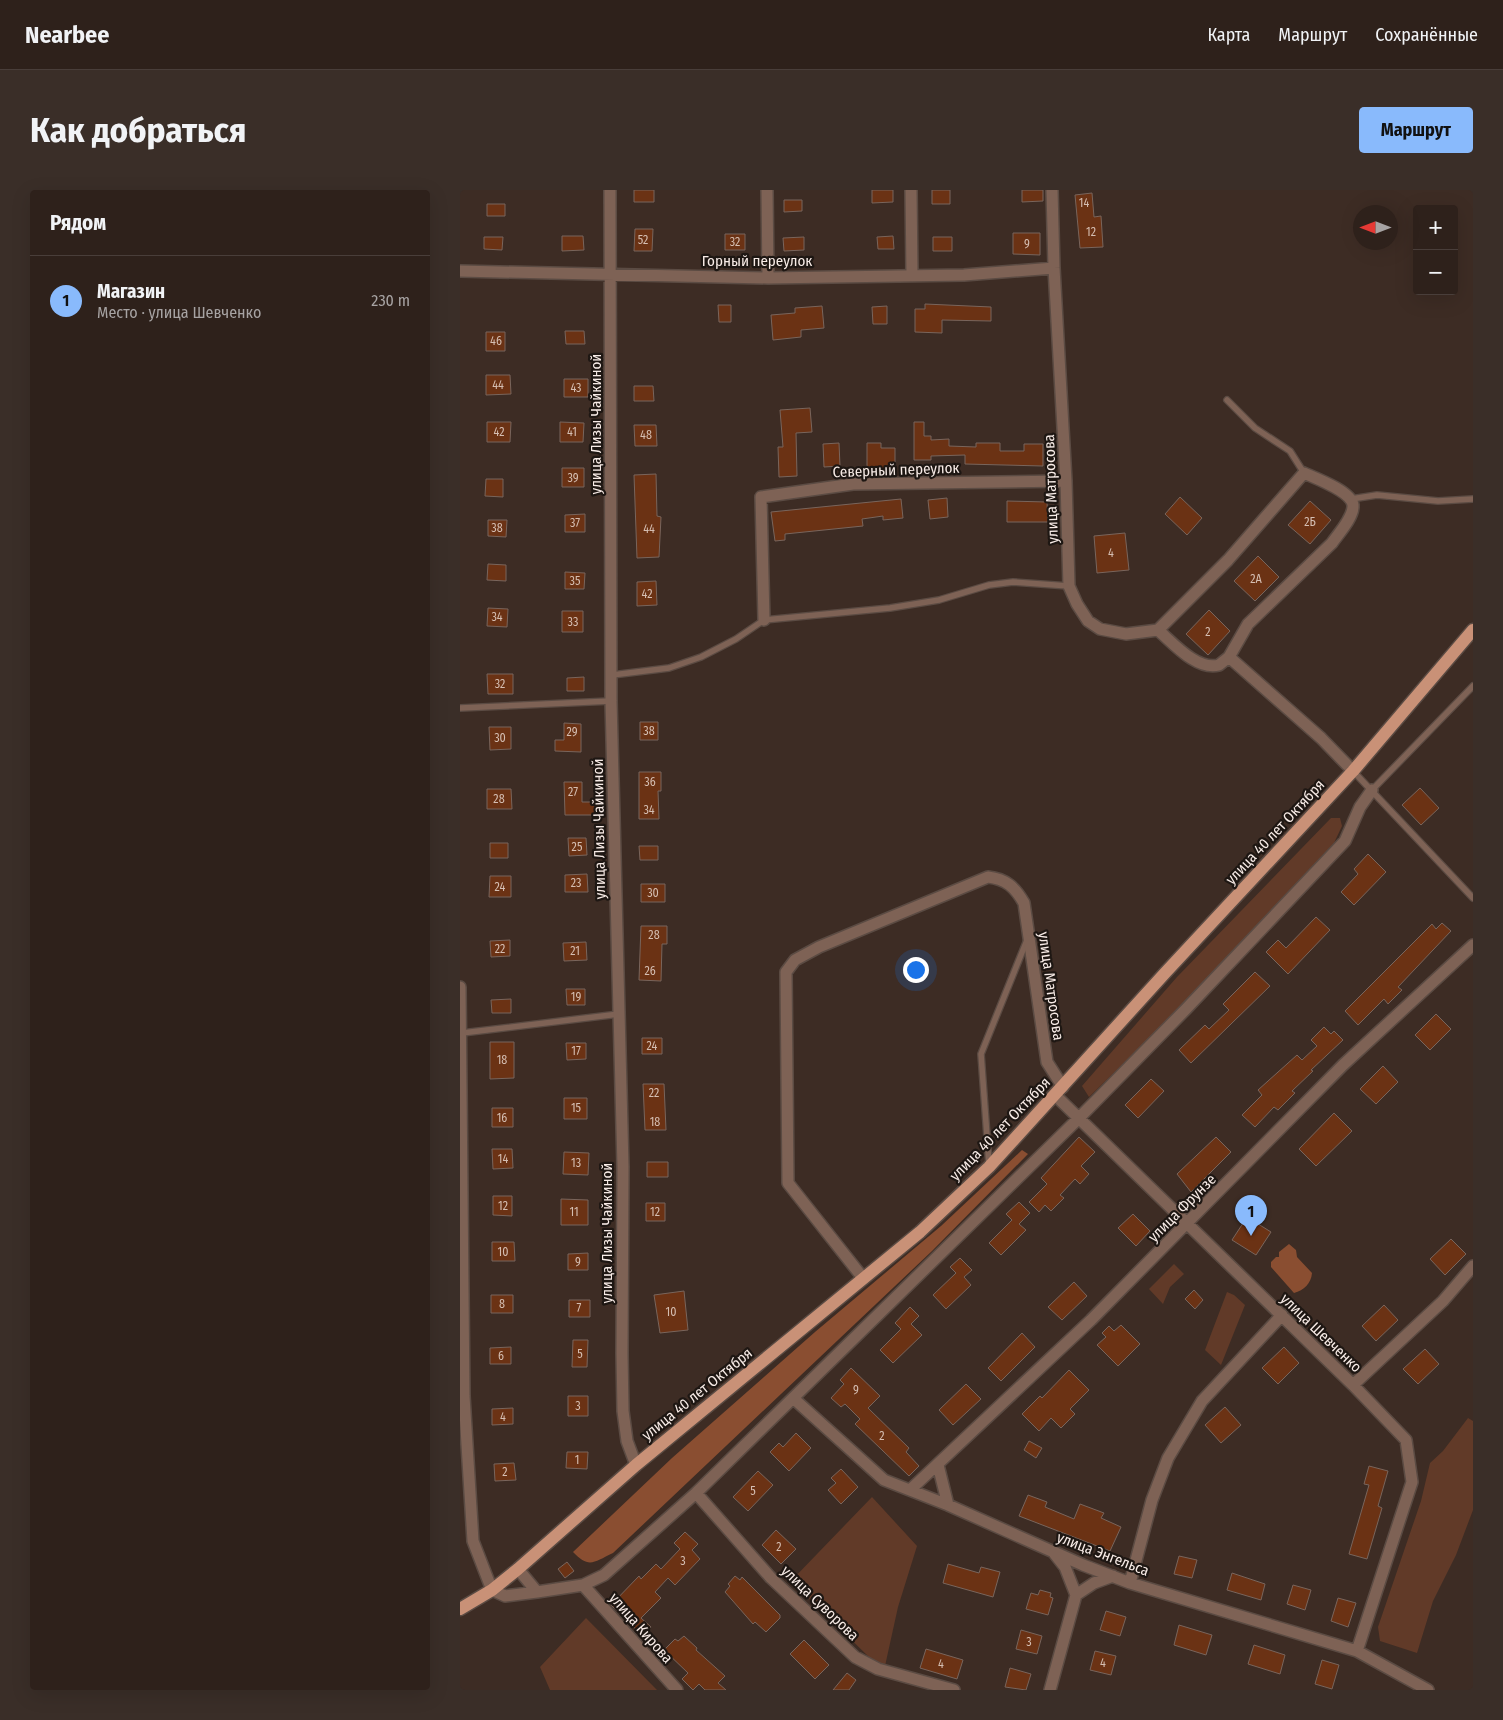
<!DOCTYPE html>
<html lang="ru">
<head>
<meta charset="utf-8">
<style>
  body { margin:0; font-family:"Fira Sans Condensed",sans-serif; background:#3a2e28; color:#f1f3f6 }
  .controls { position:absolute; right:15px; top:15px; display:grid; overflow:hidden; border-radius:5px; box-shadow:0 5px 20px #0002 }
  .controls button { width:45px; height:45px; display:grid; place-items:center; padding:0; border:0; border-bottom:1px solid #493e3a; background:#2e211b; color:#f1f3f6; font:25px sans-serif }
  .compass { position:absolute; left:893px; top:15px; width:45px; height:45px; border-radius:50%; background:#2e211b; box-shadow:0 5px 20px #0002; rotate:270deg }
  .you { position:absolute; left:455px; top:779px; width:18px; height:18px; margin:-12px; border:4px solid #fff; border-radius:50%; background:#1a73e8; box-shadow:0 0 0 8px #1a73e833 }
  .badge { display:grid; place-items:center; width:32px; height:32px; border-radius:50%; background:#89bafc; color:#111; font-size:16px; font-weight:700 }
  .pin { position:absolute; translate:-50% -41px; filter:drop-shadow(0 1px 2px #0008) }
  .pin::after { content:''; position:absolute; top:26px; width:18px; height:15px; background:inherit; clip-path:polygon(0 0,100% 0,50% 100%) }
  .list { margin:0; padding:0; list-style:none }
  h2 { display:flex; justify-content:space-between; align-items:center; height:65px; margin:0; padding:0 20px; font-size:21px }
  h2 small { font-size:16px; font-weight:400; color:#a7a3a3 }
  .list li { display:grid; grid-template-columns:32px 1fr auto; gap:15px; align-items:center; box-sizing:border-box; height:90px; padding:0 20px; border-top:1px solid #493e3a }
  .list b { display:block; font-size:19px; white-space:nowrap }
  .list p { margin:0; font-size:16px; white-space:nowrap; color:#a7a3a3 }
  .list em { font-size:16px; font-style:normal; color:#a7a3a3 }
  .map { position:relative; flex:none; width:1013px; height:1500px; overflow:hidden; border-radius:5px }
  header { display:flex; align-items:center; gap:30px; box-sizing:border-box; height:70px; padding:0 25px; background:#2e211b; border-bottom:1px solid #493e3a }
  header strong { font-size:24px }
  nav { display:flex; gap:28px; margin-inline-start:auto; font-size:18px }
  .intro { display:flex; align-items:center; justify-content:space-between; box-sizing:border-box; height:120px; padding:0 30px }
  h1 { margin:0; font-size:35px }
  .button { padding:12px 22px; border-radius:5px; background:#89bafc; color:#111; font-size:18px; font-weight:700 }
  main { display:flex; gap:30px; padding:0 30px }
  aside { flex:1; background:#2e211b; border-radius:5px; box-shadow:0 5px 20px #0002 }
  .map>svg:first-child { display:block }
  .green { fill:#613a28 }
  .forest { fill:#8a4e31 }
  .building { fill:#6b3214; stroke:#79655c }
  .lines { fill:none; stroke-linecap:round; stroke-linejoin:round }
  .lane-casing { stroke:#5b4b43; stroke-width:8 }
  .street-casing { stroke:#5b4b43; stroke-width:14 }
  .primary-casing { stroke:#5b4b43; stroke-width:15 }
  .lane { stroke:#7e6255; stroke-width:5.5 }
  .street { stroke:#7e6255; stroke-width:11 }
  .primary { stroke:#c99177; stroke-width:12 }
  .labels { text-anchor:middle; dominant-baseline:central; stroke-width:4.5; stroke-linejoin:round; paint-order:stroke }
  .number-label { font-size:12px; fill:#d5beb2 }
  .street-label { font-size:15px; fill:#f8ece7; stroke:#1e1713 }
</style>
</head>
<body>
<header>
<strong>Nearbee</strong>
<nav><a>Карта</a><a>Маршрут</a><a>Сохранённые</a></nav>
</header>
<div class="intro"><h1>Как добраться</h1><a class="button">Маршрут</a></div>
<main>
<aside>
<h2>Рядом<small></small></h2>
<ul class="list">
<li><span class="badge">1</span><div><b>Магазин</b><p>Место · улица Шевченко</p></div><em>230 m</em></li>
</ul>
</aside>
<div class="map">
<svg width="1013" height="1500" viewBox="0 0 1013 1500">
  <rect width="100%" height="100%" fill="#3d2c24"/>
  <path class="green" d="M871 628H880L882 636 874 653 712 826 629 907 622 896 717 787Z
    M714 1074 724 1084 710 1097 703 1114 689 1099Z
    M767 1102 774 1105 785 1115 761 1175 745 1160Z
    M1008 1228 1013 1231V1320L996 1365 973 1411 957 1463 920 1451 918 1437 961 1311 970 1273 983 1261Z
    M412 1307 457 1356 438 1417 425 1476 410 1468 331 1391Z
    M126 1428 197 1500H90L80 1477Z"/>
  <path class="forest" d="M562 960 568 964 472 1061 153 1363C134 1372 129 1379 113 1362L212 1268 355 1142 481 1036Z
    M829 1054 836 1060 837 1067 852 1083C851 1094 844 1100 834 1103L811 1077V1072L816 1067H819V1062Z"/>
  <path class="building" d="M174 0H194V12H174Z
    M412 0H433V12L412 13Z
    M472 0H490V14H472Z
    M562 0H583V11L562 12Z
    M632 3 634 27 641 26 643 57 620 58 615 5Z
    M324 10H342V21L324 22Z
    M27 14H45V26H27Z
    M175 39H193L192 61H174Z
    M553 43H580V65L553 64Z
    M265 44H285V60H265Z
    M102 46H123L124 60 102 61Z
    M433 46 434 59H418L417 47Z
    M24 47H43L42 60 24 59Z
    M344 47V60L324 61 323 48Z
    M473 47H492V61H473Z
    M465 114 531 117V131L482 130V143L455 142V119H465Z
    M258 115H271V132H259Z
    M362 116 364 138 341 140V147L313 150 311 125 335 123V118Z
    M427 116V134H413L412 117Z
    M105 141H124L125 154H106Z
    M26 142H45V161H26Z
    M26 185H50L51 204 26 205Z
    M104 189H128V207H104Z
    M174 196H193L194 211H174Z
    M350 218 352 242 336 243 337 286 319 287 318 257H323L320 220Z
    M27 232H51L50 252H27Z
    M100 232 124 233 123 252H100Z
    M454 232H464V246H471V250L489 249V256L516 257V253H540V261H564V254H583V276L505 274V265L471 266V270H454Z
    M174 235H196L197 256H175Z
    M379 253 380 276 364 277 363 254Z
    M407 253H421V258H435V280H407Z
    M102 278H124V297H102Z
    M196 284 197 326 201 327 199 367 177 368 174 285Z
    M26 289H43V307L25 306Z
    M720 307 742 328 727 345 705 324Z
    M487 308 488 327 470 329 468 310Z
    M441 309 443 328 423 330V326L402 329 403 336 325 344V350L315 351 311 322Z
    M547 311 587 312 588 332H547Z
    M850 311 871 330 850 354 828 335Z
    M125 324V342H105V325Z
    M28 330H47L46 347 28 346Z
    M665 343 669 380 637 383 634 346Z
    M798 366 819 387 795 411 774 391Z
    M28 374 46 375V391L27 390Z
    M105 382 125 383 124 399H105Z
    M196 391 197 415 177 416V392Z
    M28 418 48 419 47 437 27 436Z
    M749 420 770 441 748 465 726 444Z
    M102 421H123V442H102Z
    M27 484H53V504H28Z
    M124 487V501H107V488Z
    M180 532H198V550H180Z
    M104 533 121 534V562L95 561V550H104Z
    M29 537H51V559L30 560Z
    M179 582H201V601H198L199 629H179Z
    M104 592H122V612H135V625H105Z
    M960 598 979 618 961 635 942 615Z
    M27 599H51L52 619H27Z
    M108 648H126L127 665 109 666Z
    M30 653H48V668H30Z
    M179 656H198V670H180Z
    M908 664 926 682 894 715 881 702 898 684 894 679Z
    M127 684 128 702H105V685Z
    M30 686H51V707H29Z
    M181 694H205V712H181Z
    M856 727 870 740 828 784 806 762 818 750 826 758Z
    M982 733 991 741 938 797 942 800 928 814 924 809 898 835 885 821 972 734 976 739Z
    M181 736H207V754H202L201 791 179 790Z
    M50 750V766L31 767 30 751Z
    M126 752 127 770 104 771 103 753Z
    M795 782 810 796 731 873 719 860 745 835 749 839 769 820 763 814Z
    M106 799H125V815H107Z
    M51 809V823H32L31 810Z
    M976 824 991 839 970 860 955 845Z
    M864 837 871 844 874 841 883 850 851 880 853 881 832 901 835 903 818 920 814 917 795 937 782 925 802 905 798 900 837 865 842 870 857 856 851 850Z
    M182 848H202V864H182Z
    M30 852H54V888L30 889Z
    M106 853H126V869L107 870Z
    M923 876 938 892 916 914 900 899Z
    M691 889 704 901 678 928 665 915Z
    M183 894H204L206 940H185Z
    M104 908H127V929H104Z
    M32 918H53V937H32Z
    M874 923 892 941 856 976 839 959Z
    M619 947 635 962 621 976 629 984 620 994 615 989 600 1005 604 1008 591 1021 585 1015 579 1022 569 1012 587 994 581 988Z
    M756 947 771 962 731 1002 717 984Z
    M32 959H52L53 978 33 979Z
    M104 962 129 963 128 985 103 984Z
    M187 972H208V987H187Z
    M33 1006H52V1026L33 1025Z
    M101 1009 128 1010V1035H101Z
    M559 1012 570 1023 559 1034 566 1040 541 1065 529 1053 552 1030 546 1024Z
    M186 1013H205V1031H186Z
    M673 1024 690 1041 676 1056 658 1038Z
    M787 1027 811 1042 796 1065 772 1050Z
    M991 1049 1006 1064 985 1085 970 1069Z
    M32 1052H54L55 1071H32Z
    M128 1063V1080H108V1064Z
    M500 1068 512 1080 504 1087 511 1095 486 1119 473 1105 496 1083 490 1077Z
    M614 1092 627 1106 602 1130 588 1117Z
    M734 1100 743 1110 735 1119 725 1109Z
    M224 1101 228 1140 200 1143 194 1105Z
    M31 1105H53V1123H31Z
    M109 1110H130V1127H109Z
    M924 1115 938 1130 916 1151 902 1136Z
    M450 1117 459 1126 451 1134 462 1145 433 1173 420 1160 441 1139 435 1133Z
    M661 1135 680 1154 658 1176 637 1155 646 1147 642 1143 649 1136 654 1141Z
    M562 1143 575 1157 541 1191 528 1178Z
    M113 1150H128L127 1177H112Z
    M51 1157V1174H30V1158Z
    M824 1157 839 1173 818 1194 802 1178Z
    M965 1159 979 1174 958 1194 943 1179Z
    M391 1178 420 1206 408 1218 449 1258 446 1262 459 1276 449 1286 395 1234 400 1229 385 1214 381 1217 371 1208 384 1194 380 1190Z
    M609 1180 629 1200 610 1219 615 1224 601 1238 591 1228 579 1241 562 1224 580 1206 582 1208Z
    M506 1194 521 1209 493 1235 479 1220Z
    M108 1206H128V1226H108Z
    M765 1217 781 1235 761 1253 745 1235Z
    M53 1218V1234L32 1235V1219Z
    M336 1243 351 1258 329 1281 310 1262 319 1253 323 1257Z
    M569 1251 582 1258 576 1268 564 1260Z
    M107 1262H128L127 1279 106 1278Z
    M54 1273 56 1290 35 1291 34 1274Z
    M909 1276 928 1281 918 1316 922 1318 907 1369 889 1364 909 1295 904 1294Z
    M381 1279 398 1297 381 1314 368 1300 376 1293 371 1288Z
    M298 1281 313 1295 288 1321 273 1307Z
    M568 1305 587 1312 585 1317 614 1329 620 1314 644 1323 641 1328 661 1337 650 1361 559 1326Z
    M316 1340 336 1359 321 1374 302 1355Z
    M225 1342 238 1354 232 1360 240 1369 215 1395 208 1388 195 1402 201 1408 181 1428 191 1437 183 1446 151 1415 179 1386 181 1389 196 1374 201 1379 220 1359 214 1353Z
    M719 1366 737 1370 732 1388 714 1384Z
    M107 1372 114 1381 105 1388 98 1379Z
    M488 1374 519 1383 521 1377 540 1382 533 1407 483 1393Z
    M772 1383 805 1394 801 1410 767 1400Z
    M275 1386 280 1390 282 1387 320 1425V1428L306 1442 295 1432 293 1434 265 1402 270 1396 268 1394Z
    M833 1395 851 1400 845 1420 827 1414Z
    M580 1400 591 1403 590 1407 593 1408 588 1425 566 1419 571 1403 578 1405Z
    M878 1408 896 1413 888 1437 871 1431Z
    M646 1421 666 1427 660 1446 640 1440Z
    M719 1435 752 1445 746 1465 714 1455Z
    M561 1440 582 1446 577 1464 556 1459Z
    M224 1446 237 1458 236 1460 265 1486 258 1493 266 1500H245L239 1494 233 1500 222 1489 228 1483 204 1460 215 1449 218 1451Z
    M344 1450 369 1475 355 1489 330 1464Z
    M794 1455 825 1465 820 1484 788 1474Z
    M466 1459 503 1470 497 1489 460 1478Z
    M635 1461 656 1466 651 1485 630 1480Z
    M862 1470 879 1475 872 1499 855 1494Z
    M550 1478 571 1484 566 1500 545 1497Z
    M387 1483 396 1490 389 1500H373Z"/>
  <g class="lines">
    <g class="lane-casing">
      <path id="lane" d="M767 210 795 238 830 261 844 283
        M891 309 917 305 978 311 1013 309
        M152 485 209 478 241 467 276 449 304 430 430 418 479 410 529 395 553 392 609 396
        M0 518 151 511
        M893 581 1013 708
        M912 600 1013 496
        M2 843 159 824
        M529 974 521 864 567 750"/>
    </g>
    <g class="street-casing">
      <path id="street" d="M150 0 151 511 163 977 162 1164 163 1221 167 1251 176 1275
        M307 0 308 88
        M451 0 452 84
        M592 0 594 78 606 291 609 396 617 414 628 431 640 439 666 444 698 440C713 453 737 481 759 475L769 467
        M0 81 308 88 504 85 594 78
        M304 430 301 307 393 294 606 291
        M698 440 768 370 844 283C855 288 891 301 893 315 894 327 879 343 872 353L788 434 769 467 861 548 893 581
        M0 797 4 1206 13 1351 32 1400 45 1406 77 1402 123 1395 144 1385 236 1303 618 929 726 819 885 651 900 617 912 600
        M595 905 893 1195 946 1250 952 1292 897 1461
        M403 1088 328 993 326 782 335 770 359 757 528 687C546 689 555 697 564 713L587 872 603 897
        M893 1195 983 1111 1013 1076
        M333 1208 424 1290 488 1315 623 1375 670 1393 897 1461 968 1500
        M478 1275 488 1315
        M450 1300 631 1130 883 875 1013 755
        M236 1303 311 1388 395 1467 418 1479 494 1500
        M594 1363 605 1377 616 1405
        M58 1379 77 1402
        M670 1393 692 1310 708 1268 742 1211 822 1125
        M123 1395 217 1500
        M616 1405 634 1393 653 1386
        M590 1500 616 1405"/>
    </g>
    <g class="primary-casing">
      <path id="primary" d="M0 1419 32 1400 58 1379 176 1275 460 1042 529 977 705 783 893 581 1013 440"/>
    </g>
    <use href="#lane" class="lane"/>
    <use href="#street" class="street"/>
    <use href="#primary" class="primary"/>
  </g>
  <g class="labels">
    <g class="number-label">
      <text x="624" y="13">14</text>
      <text x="631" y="42">12</text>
      <text x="183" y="50">52</text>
      <text x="275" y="52">32</text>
      <text x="567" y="54">9</text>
      <text x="36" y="151">46</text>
      <text x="38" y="195">44</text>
      <text x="116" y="198">43</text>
      <text x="39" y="242">42</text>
      <text x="112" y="242">41</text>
      <text x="186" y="245">48</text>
      <text x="113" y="288">39</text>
      <text x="850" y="332">2Б</text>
      <text x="115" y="333">37</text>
      <text x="37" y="338">38</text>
      <text x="189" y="339">44</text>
      <text x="651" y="363">4</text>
      <text x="796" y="389">2А</text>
      <text x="115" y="391">35</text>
      <text x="187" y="404">42</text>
      <text x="37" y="427">34</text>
      <text x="113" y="432">33</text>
      <text x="748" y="442">2</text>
      <text x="40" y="494">32</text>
      <text x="189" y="541">38</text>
      <text x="112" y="542">29</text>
      <text x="40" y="548">30</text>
      <text x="190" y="592">36</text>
      <text x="113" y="602">27</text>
      <text x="39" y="609">28</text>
      <text x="189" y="620">34</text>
      <text x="117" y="657">25</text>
      <text x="116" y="693">23</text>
      <text x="40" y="697">24</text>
      <text x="193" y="703">30</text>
      <text x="194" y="745">28</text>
      <text x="40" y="759">22</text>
      <text x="115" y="761">21</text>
      <text x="190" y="781">26</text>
      <text x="116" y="807">19</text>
      <text x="192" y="856">24</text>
      <text x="116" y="861">17</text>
      <text x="42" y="870">18</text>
      <text x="194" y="903">22</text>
      <text x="116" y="918">15</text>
      <text x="42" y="928">16</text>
      <text x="195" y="932">18</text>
      <text x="43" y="969">14</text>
      <text x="116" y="973">13</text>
      <text x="43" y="1016">12</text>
      <text x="114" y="1022">11</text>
      <text x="195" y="1022">12</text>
      <text x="43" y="1062">10</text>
      <text x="118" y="1072">9</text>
      <text x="42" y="1114">8</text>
      <text x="119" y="1118">7</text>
      <text x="211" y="1122">10</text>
      <text x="120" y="1164">5</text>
      <text x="41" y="1166">6</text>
      <text x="396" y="1200">9</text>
      <text x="118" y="1216">3</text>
      <text x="43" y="1227">4</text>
      <text x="422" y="1246">2</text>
      <text x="117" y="1270">1</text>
      <text x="45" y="1282">2</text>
      <text x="293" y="1301">5</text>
      <text x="319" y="1357">2</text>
      <text x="223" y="1371">3</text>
      <text x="569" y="1452">3</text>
      <text x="643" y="1473">4</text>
      <text x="481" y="1474">4</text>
    </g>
    <g class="street-label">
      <text x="297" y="71">Горный переулок</text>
      <text transform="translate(136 234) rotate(-90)">улица Лизы Чайкиной</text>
      <text transform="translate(436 280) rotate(-2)">Северный переулок</text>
      <text transform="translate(591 299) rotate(-92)">улица Матросова</text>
      <text transform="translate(139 639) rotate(-91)">улица Лизы Чайкиной</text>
      <text transform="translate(815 642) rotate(-47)">улица 40 лет Октября</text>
      <text transform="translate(591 796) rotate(82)">улица Матросова</text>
      <text transform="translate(540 939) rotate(-46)">улица 40 лет Октября</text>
      <text transform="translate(722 1018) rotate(-45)">улица Фрунзе</text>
      <text transform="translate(147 1043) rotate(-90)">улица Лизы Чайкиной</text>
      <text transform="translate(861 1143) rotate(44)">улица Шевченко</text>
      <text transform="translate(237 1204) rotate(-39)">улица 40 лет Октября</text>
      <text transform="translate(643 1364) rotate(21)">улица Энгельса</text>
      <text transform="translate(360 1413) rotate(44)">улица Суворова</text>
      <text transform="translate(181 1438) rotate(49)">улица Кирова</text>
    </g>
  </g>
</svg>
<div class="controls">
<button>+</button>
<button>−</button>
</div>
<svg class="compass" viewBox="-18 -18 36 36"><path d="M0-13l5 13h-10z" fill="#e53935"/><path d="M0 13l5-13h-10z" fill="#a7a3a3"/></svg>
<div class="you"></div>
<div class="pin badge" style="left:791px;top:1046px">1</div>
</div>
</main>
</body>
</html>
